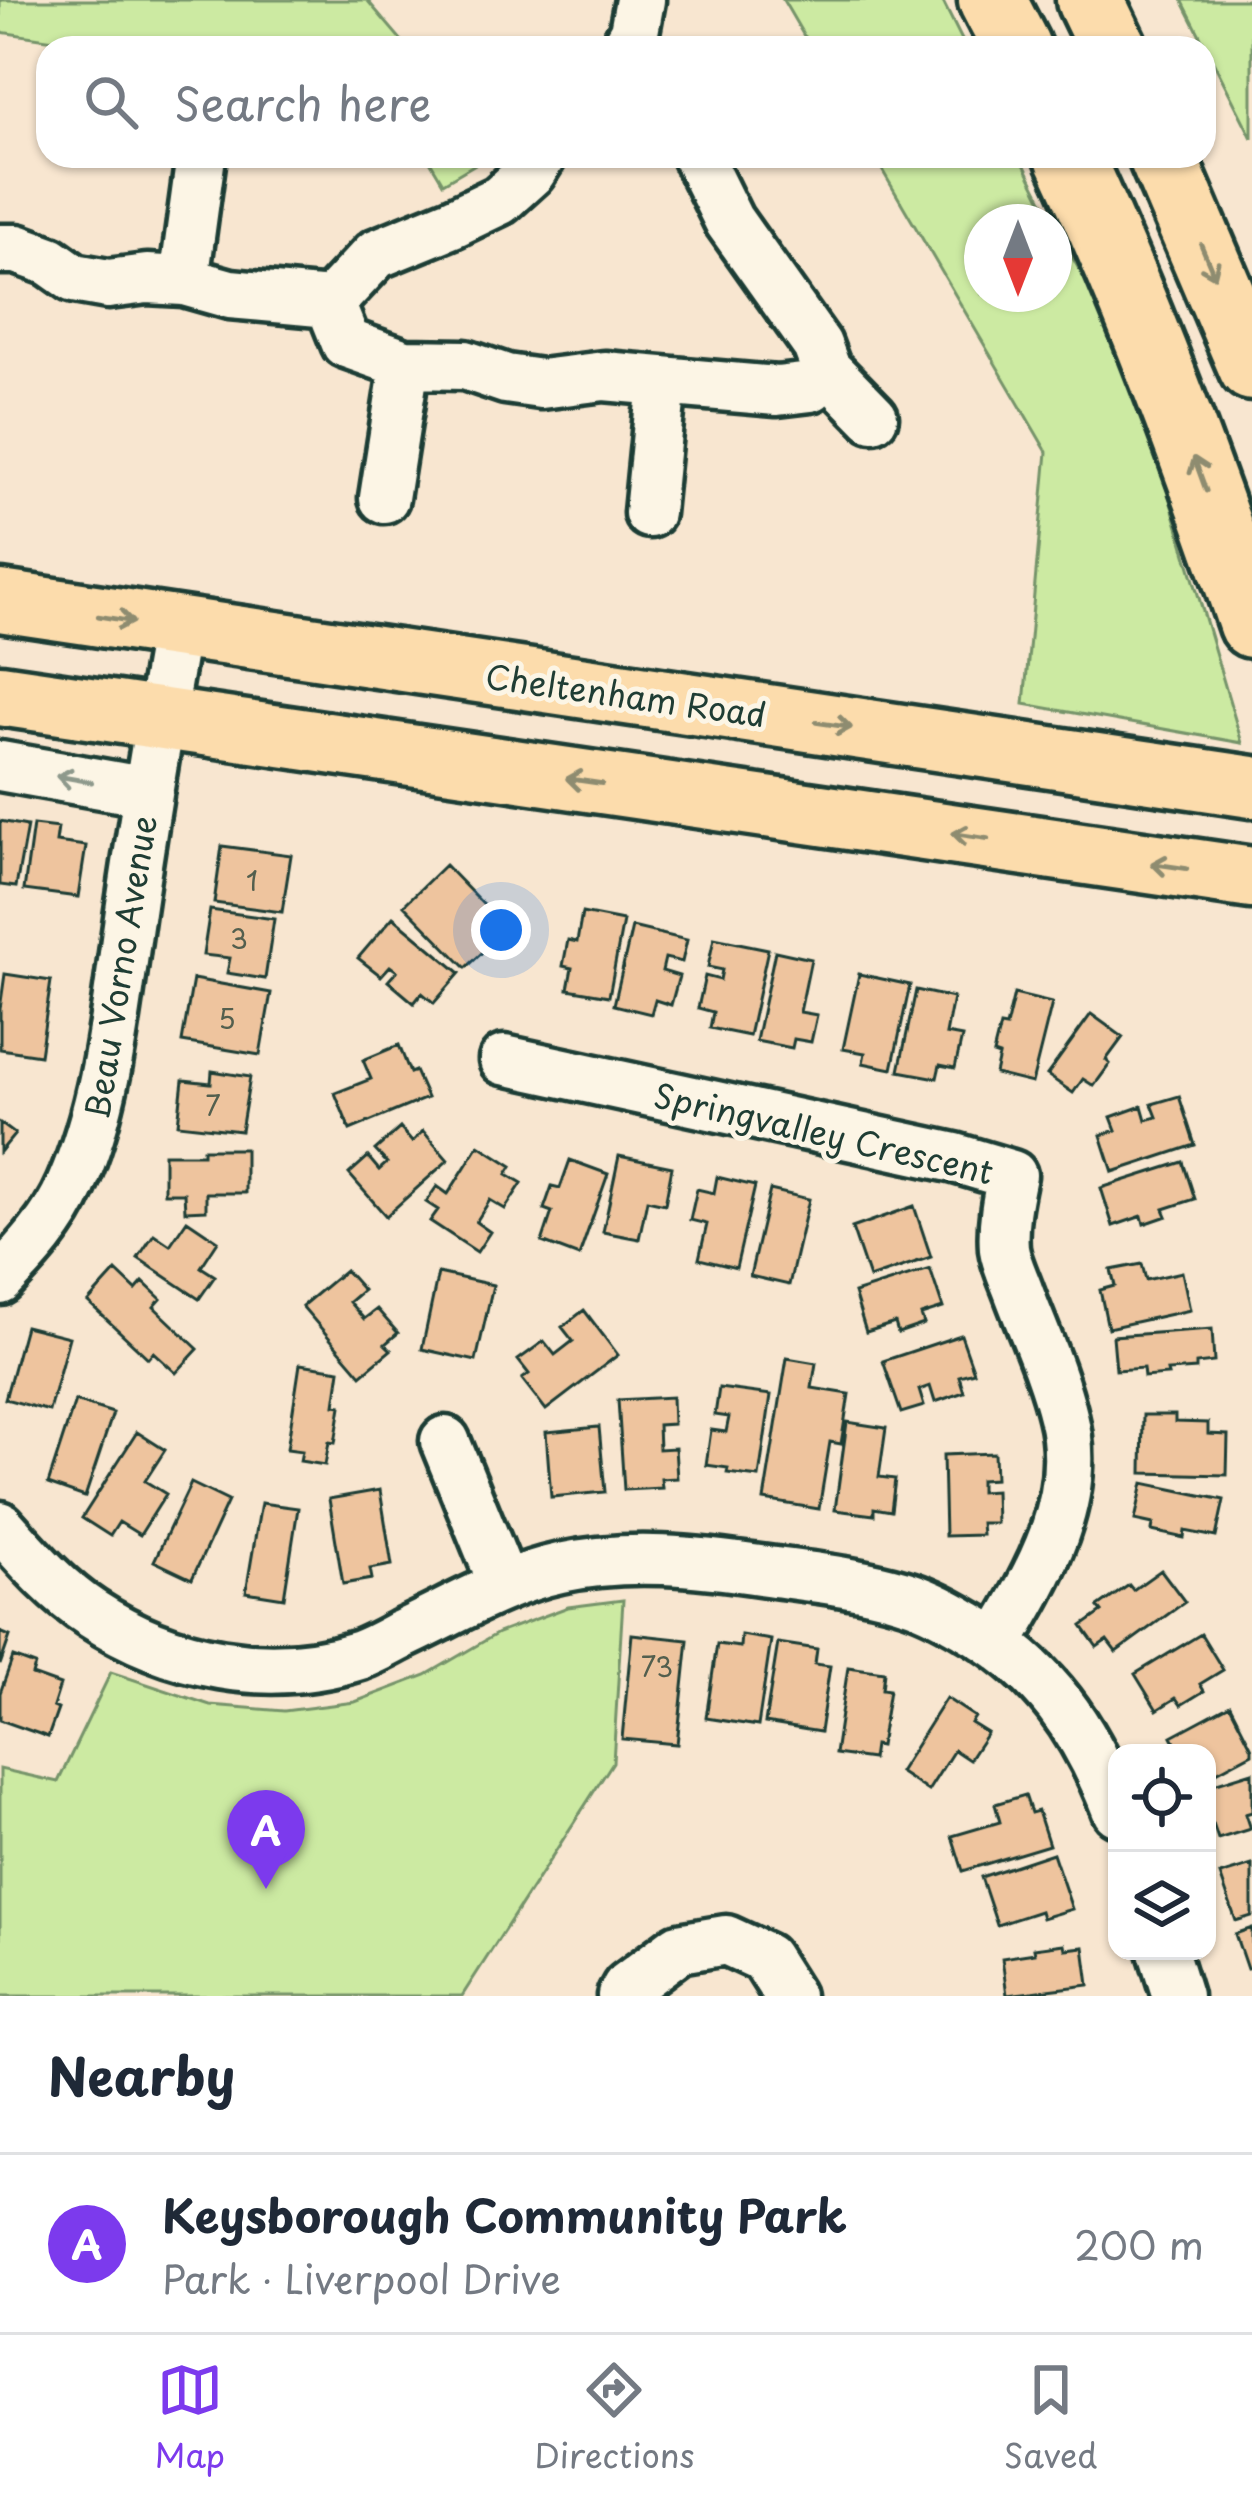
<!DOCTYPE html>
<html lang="en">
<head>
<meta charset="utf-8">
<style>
  body { margin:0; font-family:"Playpen Sans",sans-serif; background:#f2f2f3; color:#1f2937 }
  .controls { position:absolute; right:36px; bottom:36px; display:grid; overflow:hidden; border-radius:24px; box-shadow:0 3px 9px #0004 }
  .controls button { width:108px; height:108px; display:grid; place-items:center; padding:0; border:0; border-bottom:3px solid #e0e1e3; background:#fff; color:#1f2937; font:60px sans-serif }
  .compass { position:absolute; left:964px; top:204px; width:108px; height:108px; border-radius:50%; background:#fff; box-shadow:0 3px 9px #0004; rotate:180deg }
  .you { position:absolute; left:501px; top:930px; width:42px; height:42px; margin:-30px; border:9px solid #fff; border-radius:50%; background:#1a73e8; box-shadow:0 0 0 18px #1a73e833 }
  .badge { display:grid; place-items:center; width:78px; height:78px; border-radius:50%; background:#7c3aed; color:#fff; font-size:39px; font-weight:700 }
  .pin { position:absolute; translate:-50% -99px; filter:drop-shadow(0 3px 6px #0008) }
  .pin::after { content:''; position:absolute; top:63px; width:42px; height:36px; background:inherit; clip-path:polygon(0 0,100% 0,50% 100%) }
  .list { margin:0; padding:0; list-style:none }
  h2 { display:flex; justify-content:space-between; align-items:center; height:156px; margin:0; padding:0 48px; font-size:51px }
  h2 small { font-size:39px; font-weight:400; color:#747a83 }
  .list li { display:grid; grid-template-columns:78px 1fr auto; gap:36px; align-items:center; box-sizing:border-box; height:180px; padding:0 48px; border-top:3px solid #e0e1e3 }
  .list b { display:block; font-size:45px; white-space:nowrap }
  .list p { margin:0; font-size:39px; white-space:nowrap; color:#747a83 }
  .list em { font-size:39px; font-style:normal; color:#747a83 }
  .icon { flex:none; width:66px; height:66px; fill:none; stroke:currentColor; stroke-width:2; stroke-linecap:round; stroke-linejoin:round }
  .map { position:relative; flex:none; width:1252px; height:1996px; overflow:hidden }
  .search { position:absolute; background:#fff; box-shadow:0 3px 9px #0004; left:36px; right:36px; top:36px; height:132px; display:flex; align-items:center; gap:30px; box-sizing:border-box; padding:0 42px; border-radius:36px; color:#747a83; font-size:45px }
  .sheet { height:336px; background:#fff }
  nav { display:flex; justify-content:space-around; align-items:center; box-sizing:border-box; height:168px; border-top:3px solid #e0e1e3; background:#fff; font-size:33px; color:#747a83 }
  nav a { display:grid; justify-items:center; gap:6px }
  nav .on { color:#7c3aed }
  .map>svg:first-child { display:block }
  .green { fill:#cceaa2; stroke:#76946b; stroke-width:3 }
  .building { fill:#eec49e; stroke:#1f3d34; stroke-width:3 }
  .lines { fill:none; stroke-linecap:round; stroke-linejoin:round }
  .minor-casing { stroke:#1f3d34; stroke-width:57 }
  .major-casing { stroke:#1f3d34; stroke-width:69 }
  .highway-casing { stroke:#1f3d34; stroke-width:75 }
  .minor { stroke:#fcf5e5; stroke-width:48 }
  .major { stroke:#fcdcac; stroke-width:60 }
  .highway { stroke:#fcdcac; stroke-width:66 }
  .oneway { stroke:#8e8c70 }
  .oneway2 { stroke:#8e998c }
  .labels { text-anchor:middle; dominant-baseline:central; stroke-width:10; stroke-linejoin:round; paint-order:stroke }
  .number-label { font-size:27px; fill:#535f4e }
  .street-label { font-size:33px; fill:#1f3d34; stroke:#fcf5e5 }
</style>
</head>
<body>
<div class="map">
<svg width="1252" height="1996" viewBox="0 0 1252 1996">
  <rect width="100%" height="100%" fill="#f8e6d0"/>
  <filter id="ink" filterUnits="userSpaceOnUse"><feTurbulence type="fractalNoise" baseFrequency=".00833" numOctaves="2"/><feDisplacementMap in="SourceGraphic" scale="24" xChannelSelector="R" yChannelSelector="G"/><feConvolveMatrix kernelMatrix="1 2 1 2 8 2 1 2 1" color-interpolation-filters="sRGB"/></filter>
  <g filter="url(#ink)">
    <path class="green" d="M0 0H367L408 48H108L0 32Z
      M783 0H942L966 48H811Z
      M1182 0H1252V138Z
      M427 156H489L443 183Z
      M874 156H1020L1053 222H982V294H1054V224L1128 358 1242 743 1024 704 1047 452Z
      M623 1600 613 1762 462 1996H0V1769L58 1782 111 1672 210 1705 284 1711 355 1702 426 1675 498 1633 568 1607Z"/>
    <path class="building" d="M0 821 27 826 16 887 0 885Z
      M33 825 58 828 56 842 86 846 78 897 24 890Z
      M222 846 291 855 282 912 214 903Z
      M445 865 507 929 466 968 404 905Z
      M210 910 274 919 265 979 227 973 230 958 203 955Z
      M582 913 623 921 609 996 568 989 572 968 563 966 568 940 577 942Z
      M393 917 460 973 434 1003 422 993 414 1003 388 981 397 971 390 966 381 976 358 958Z
      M632 927 687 940 682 962 665 958 662 971 679 976 671 1005 655 1000 651 1014 614 1005Z
      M714 938 768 949 749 1036 710 1028 713 1012 698 1008 705 976 720 980 722 970 708 967Z
      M775 951 811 959 800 1012 817 1015 811 1042 794 1039 792 1048 756 1041Z
      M5 974 51 981 40 1055 0 1049V1009Z
      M859 974 910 985 892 1069 863 1063 865 1053 843 1049Z
      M193 979 271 993 260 1055 182 1042Z
      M916 990 953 998 946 1034 962 1037 955 1068 940 1065 937 1078 899 1071Z
      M1014 994 1052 1003 1032 1083 995 1074 999 1056 993 1054 1000 1026 1006 1027Z
      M1091 1014 1123 1037 1106 1060 1110 1064 1094 1086 1083 1079 1073 1093 1047 1075Z
      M399 1045 410 1073 415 1071 427 1098 350 1130 335 1093 371 1079 363 1060Z
      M212 1071 250 1077 241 1131 178 1124 183 1080 211 1083Z
      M1179 1096 1195 1145 1113 1172 1101 1135 1116 1130 1111 1117 1142 1106 1146 1120 1157 1117 1152 1104Z
      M0 1123 15 1134 0 1152Z
      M400 1128 412 1142 423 1131 448 1160 386 1216 349 1174 368 1157 379 1170 387 1163 375 1150Z
      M479 1145 512 1166 507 1174 522 1183 505 1209 490 1200 476 1222 490 1232 477 1252 430 1221 438 1210 426 1202 437 1186 448 1194Z
      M203 1149H245V1193H206V1210L185 1211 184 1193H164V1154H203Z
      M619 1156 672 1167 665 1204 647 1200 639 1239 603 1232Z
      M570 1160 608 1174 579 1256 542 1242 552 1212 544 1209 552 1186 560 1188Z
      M1183 1162 1195 1199 1164 1209 1167 1216 1144 1224 1142 1216 1113 1226 1101 1188Z
      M717 1177 755 1186 736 1268 699 1259 707 1224 690 1220 697 1189 714 1193Z
      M770 1190 809 1199 789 1285 750 1276Z
      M914 1206 931 1257 869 1278 852 1228Z
      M187 1220 218 1241 201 1267 215 1276 199 1299 138 1258 154 1234 170 1245Z
      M1142 1264 1146 1280 1182 1272 1190 1310 1108 1328 1100 1290 1115 1286 1111 1270Z
      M930 1269 943 1308 921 1315 924 1324 898 1333 895 1323 866 1332 854 1293Z
      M345 1270 363 1290 349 1302 364 1319 377 1309 398 1333 385 1344 391 1350 361 1375 302 1306Z
      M116 1271 136 1290 143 1282 161 1299 154 1307 198 1349 176 1373 153 1352 148 1358 88 1302Z
      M438 1273 493 1285 476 1361 422 1349Z
      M584 1310 618 1355 546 1410 522 1379 529 1374 518 1360 544 1341 555 1355 573 1341 562 1327Z
      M25 1326 69 1337 49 1411 5 1399Z
      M1212 1329 1214 1362 1196 1364V1369L1167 1371 1168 1375 1144 1377 1143 1368 1116 1370 1113 1336Z
      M961 1335 974 1372 959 1376 964 1392 935 1402 930 1386 919 1390 924 1406 901 1413 883 1361Z
      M787 1358 816 1363 812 1388 849 1394 841 1444 830 1442 819 1509 764 1500Z
      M300 1364 340 1370 335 1405 341 1406 335 1443 329 1442 325 1465 300 1461 302 1451 287 1449Z
      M719 1388 771 1395 759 1477 727 1473 728 1468 706 1465 711 1430 726 1432 729 1417 715 1415Z
      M672 1397 673 1424 658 1425 659 1449 675 1448 677 1478 661 1479 662 1488 624 1490 618 1400Z
      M75 1401 113 1413 85 1497 48 1484Z
      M1143 1415H1175V1422L1208 1423V1434L1228 1435 1227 1475 1142 1473Z
      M847 1422 886 1428 879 1477 895 1479 891 1511 874 1508V1515L835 1510Z
      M599 1427 605 1492 551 1497 546 1432Z
      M137 1432 165 1450 145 1481 166 1494 140 1535 119 1522 110 1536 82 1518Z
      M994 1453 995 1479 980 1480V1492L995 1491 996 1523H981L982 1535 945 1536 943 1455Z
      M191 1483 228 1501 192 1579 154 1561Z
      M1143 1483 1224 1500 1216 1537 1185 1531 1184 1538 1152 1531 1153 1524 1135 1520Z
      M380 1490 392 1565 370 1569 372 1579 343 1584 329 1499Z
      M261 1503 298 1508 284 1598 246 1592Z
      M1161 1570 1185 1602 1116 1652 1107 1640 1097 1647 1082 1626 1102 1612 1098 1607 1129 1585 1133 1590Z
      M0 1632 10 1636 0 1665Z
      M632 1634 688 1640 677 1744 622 1739Z
      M1201 1634 1223 1670 1200 1684 1204 1691 1181 1705 1176 1698 1157 1710 1135 1674Z
      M741 1635 771 1640 758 1726 706 1718 717 1644 740 1647Z
      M778 1643 817 1649 815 1664 830 1666 820 1732 765 1723Z
      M13 1657 35 1665 32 1675 60 1685 53 1707 58 1709 48 1737 0 1720V1693Z
      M848 1667 884 1672 882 1689 889 1690 880 1746 874 1745 872 1759 835 1754Z
      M946 1698 975 1717 971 1723 987 1733 969 1760 954 1750 928 1791 899 1772Z
      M1230 1705 1252 1748V1753L1207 1777V1753H1181L1172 1736Z
      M1252 1772V1812L1245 1814 1250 1829 1218 1839 1213 1824 1207 1826V1786Z
      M1025 1795 1031 1813 1038 1811 1049 1845 963 1871 952 1836 1000 1822 995 1804Z
      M1053 1853 1072 1909 1042 1918 1040 1911 997 1925 981 1877Z
      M1252 1865V1916L1236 1921 1220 1875Z
      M1252 1928V1968L1247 1969 1235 1934Z
      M1064 1944 1065 1949 1084 1947 1089 1985 1007 1995 1002 1958 1035 1953 1034 1948Z"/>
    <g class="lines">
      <g class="minor-casing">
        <path id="minor" d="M625 48 634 32 640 0
          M0 249H17L50 261 74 278 108 284 147 279 184 281 230 294 330 303 376 254 452 223 500 200 531 172 541 156
          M184 281 201 156
          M330 303 346 343 405 364 465 365 506 379 541 384 604 376 777 391 811 387 826 369 817 345 729 221 697 156
          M826 369 873 417
          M384 498 405 364
          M649 513 662 382
          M0 766 147 792
          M504 1060 955 1158 1012 1175C1007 1199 1002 1223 1004 1249 1006 1263 1014 1279 1019 1293 1034 1333 1053 1374 1063 1416 1084 1499 1039 1574 998 1643
          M0 1280C28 1251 55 1222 71 1185 108 1101 116 1008 129 918 143 821 159 725 176 628
          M445 1441 504 1586
          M0 1526C28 1557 56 1590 91 1613 170 1665 269 1684 360 1655 374 1650 388 1642 401 1635 453 1611 504 1580 560 1568 629 1553 698 1561 767 1571 811 1577 859 1582 902 1595 924 1601 947 1613 967 1625 1044 1668 1086 1730 1117 1811
          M1163 1951 1177 1996
          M622 1996 627 1987 679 1948 726 1940 765 1958 789 1996"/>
      </g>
      <g class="major-casing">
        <path id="major" d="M0 601 1252 787
          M0 695 1252 878"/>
      </g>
      <g class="highway-casing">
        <path id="highway" d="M992 0 1017 48
          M1090 0 1113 48
          M1069 156C1140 308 1198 466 1252 624
          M1162 156 1252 367"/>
      </g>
      <use href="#minor" class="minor"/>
      <use href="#major" class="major"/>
      <use href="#highway" class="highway"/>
    </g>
    <defs><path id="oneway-shaft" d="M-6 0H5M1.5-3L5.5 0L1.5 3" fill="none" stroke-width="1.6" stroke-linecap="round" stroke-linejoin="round" transform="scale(3)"/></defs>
    <g class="oneway">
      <use href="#oneway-shaft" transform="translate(1208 261) rotate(67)"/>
      <use href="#oneway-shaft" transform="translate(1200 474) rotate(-110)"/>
      <use href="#oneway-shaft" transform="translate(116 619) rotate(9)"/>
      <use href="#oneway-shaft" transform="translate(834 725) rotate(8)"/>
      <use href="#oneway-shaft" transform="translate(584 781) rotate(-172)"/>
      <use href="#oneway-shaft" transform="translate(970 836) rotate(-172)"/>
      <use href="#oneway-shaft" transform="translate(1169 866) rotate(-172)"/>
    </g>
    <use class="oneway2" href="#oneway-shaft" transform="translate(74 779) rotate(-170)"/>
  </g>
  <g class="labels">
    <g class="number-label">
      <text x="252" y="879">1</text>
      <text x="239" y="937">3</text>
      <text x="227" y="1017">5</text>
      <text x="213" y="1104">7</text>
      <text x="657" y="1665">73</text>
    </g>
    <g class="street-label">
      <text transform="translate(626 694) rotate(8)">Cheltenham Road</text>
      <text transform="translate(119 967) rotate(-81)">Beau Vorno Avenue</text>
      <text transform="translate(824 1132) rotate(13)">Springvalley Crescent</text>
    </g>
  </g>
</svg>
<div class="controls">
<button><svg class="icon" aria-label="locate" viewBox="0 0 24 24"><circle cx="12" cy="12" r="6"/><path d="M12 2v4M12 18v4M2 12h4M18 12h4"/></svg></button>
<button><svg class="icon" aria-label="layers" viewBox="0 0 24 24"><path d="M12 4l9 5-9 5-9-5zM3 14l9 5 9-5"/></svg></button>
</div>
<svg class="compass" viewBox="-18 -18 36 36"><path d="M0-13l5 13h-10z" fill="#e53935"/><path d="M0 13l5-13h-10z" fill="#747a83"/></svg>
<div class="you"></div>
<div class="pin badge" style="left:266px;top:1889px">A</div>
<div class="search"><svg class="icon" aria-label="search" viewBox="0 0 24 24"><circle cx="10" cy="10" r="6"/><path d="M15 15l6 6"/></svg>Search here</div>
</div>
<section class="sheet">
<h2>Nearby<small></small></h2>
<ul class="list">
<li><span class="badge">A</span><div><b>Keysborough Community Park</b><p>Park · Liverpool Drive</p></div><em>200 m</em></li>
</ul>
</section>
<nav>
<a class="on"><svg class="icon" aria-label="map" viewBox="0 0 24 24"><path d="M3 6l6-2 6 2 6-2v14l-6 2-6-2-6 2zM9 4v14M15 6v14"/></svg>Map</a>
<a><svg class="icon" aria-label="directions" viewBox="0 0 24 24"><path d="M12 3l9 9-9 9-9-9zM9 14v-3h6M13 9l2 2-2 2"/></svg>Directions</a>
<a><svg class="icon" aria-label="saved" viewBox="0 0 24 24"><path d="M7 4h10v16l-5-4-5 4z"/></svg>Saved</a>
</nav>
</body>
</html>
